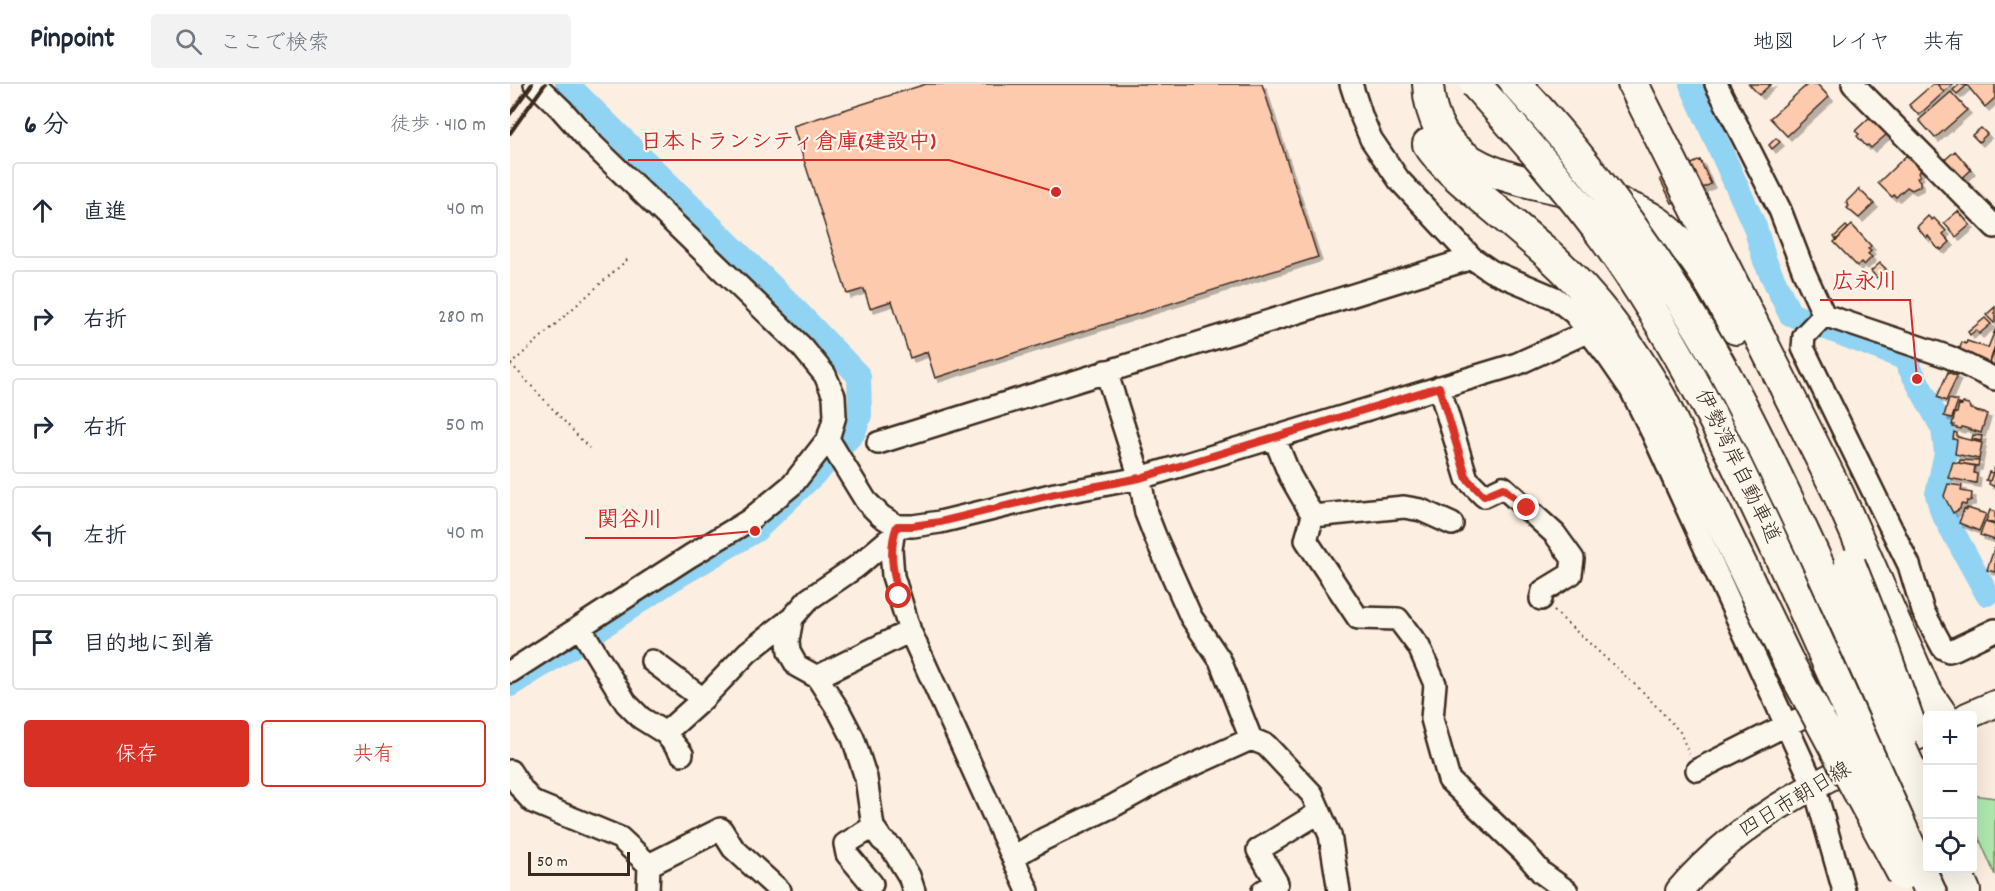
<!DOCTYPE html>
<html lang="ja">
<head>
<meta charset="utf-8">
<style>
  body { margin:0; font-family:Dekko,"Klee One",sans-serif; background:#f2f2f3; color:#1f2937 }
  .controls { position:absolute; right:18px; bottom:18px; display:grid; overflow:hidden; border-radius:6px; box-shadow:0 6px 24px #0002 }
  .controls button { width:54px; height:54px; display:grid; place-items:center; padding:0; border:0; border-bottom:2px solid #e0e1e3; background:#fff; color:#1f2937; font:30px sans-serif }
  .scale { position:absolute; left:18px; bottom:15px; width:102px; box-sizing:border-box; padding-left:6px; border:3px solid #3b2a1e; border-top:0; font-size:16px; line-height:21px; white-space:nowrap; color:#3b2a1e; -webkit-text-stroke:4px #fbf7ec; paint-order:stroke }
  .stop { position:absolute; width:18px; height:18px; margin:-14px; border:4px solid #d93025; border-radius:50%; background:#fff }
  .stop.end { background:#d93025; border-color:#fff; box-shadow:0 2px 6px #0008 }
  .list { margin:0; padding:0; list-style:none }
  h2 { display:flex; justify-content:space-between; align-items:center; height:78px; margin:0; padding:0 24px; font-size:26px }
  h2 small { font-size:20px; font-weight:400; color:#747a83 }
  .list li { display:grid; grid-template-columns:39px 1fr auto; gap:18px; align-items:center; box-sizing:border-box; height:96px; margin:0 12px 12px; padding:0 12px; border:2px solid #e0e1e3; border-radius:6px }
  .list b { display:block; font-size:22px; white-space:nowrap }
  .list em { font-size:20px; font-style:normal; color:#747a83 }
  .actions { display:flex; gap:12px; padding:18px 24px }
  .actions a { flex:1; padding:14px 0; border:2px solid #d93025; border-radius:6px; text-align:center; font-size:21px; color:#d93025 }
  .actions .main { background:#d93025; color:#fff }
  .icon { flex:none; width:33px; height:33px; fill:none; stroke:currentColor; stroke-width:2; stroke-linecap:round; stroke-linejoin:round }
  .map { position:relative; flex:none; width:1485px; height:807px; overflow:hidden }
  header { display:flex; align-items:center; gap:36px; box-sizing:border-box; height:84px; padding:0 30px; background:#fff; border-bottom:2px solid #e0e1e3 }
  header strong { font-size:28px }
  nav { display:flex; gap:33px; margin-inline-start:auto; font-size:21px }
  .search { width:420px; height:54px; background:#f2f2f3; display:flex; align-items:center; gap:15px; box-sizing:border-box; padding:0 21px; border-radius:6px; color:#747a83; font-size:22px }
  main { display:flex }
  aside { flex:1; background:#fff }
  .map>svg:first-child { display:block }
  .green { fill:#afe9ae; stroke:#758a66; stroke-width:1.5 }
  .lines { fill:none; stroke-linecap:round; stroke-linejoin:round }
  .river { stroke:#91d3f3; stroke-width:24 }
  .building { fill:#fecaae; stroke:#3b2a1e; stroke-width:1.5; filter:url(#shadow) }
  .minor-casing { stroke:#3b2a1e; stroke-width:26 }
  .major-casing { stroke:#3b2a1e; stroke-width:30 }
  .highway-casing { stroke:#3b2a1e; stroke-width:34 }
  .path { stroke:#3b2a1e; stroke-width:2; stroke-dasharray:1.5 4.5; stroke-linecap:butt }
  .minor { stroke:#fbf7ec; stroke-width:21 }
  .major { stroke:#fbf7ec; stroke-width:26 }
  .highway { stroke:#fbf7ec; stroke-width:30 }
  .rail { stroke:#3b2a1e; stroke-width:4 }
  .highway-bridge-casing { stroke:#3b2a1e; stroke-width:34; stroke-linecap:butt }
  .highway-bridge { stroke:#fbf7ec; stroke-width:30 }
  .route { stroke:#d93025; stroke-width:8 }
  .labels { text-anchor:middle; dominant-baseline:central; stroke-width:4.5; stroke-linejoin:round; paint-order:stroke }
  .street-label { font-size:21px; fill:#3b2a1e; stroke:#fbf7ec }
  .leader { fill:none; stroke:#d62828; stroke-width:2 }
  .callout-dot { fill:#d62828; stroke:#fbf7ec; stroke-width:2 }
  .callout-label { font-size:22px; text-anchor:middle; font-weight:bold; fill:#d62828; stroke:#fbf7ec; stroke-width:4.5; stroke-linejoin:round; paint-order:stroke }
</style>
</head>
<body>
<header>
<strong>Pinpoint</strong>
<div class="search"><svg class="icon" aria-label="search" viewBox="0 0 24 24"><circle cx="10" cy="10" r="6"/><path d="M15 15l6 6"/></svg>ここで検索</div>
<nav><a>地図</a><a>レイヤ</a><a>共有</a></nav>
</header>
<main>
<aside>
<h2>6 分<small>徒歩 · 410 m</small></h2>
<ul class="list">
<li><svg class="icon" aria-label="ahead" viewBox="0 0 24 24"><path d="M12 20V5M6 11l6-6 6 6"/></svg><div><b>直進</b></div><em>40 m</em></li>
<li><svg class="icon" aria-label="right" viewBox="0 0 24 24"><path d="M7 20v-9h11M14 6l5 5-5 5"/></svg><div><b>右折</b></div><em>280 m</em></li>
<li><svg class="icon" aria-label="right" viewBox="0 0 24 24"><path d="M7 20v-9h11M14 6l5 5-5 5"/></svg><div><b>右折</b></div><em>50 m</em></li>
<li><svg class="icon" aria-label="left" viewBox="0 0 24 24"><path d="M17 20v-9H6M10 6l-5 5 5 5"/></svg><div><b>左折</b></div><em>40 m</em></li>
<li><svg class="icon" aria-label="arrive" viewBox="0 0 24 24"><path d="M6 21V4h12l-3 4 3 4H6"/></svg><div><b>目的地に到着</b></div></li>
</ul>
<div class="actions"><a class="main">保存</a><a>共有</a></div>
</aside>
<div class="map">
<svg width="1485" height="807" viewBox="0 0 1485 807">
  <defs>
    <filter id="shadow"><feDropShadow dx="4" dy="4" stdDeviation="0" flood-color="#0004"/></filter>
  </defs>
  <rect width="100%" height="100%" fill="#fceee0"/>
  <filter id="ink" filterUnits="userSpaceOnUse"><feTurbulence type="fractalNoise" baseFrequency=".0167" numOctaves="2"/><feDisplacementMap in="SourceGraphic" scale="12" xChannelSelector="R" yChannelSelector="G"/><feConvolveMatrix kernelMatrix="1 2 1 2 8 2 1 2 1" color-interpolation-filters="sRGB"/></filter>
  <g filter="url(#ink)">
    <path class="green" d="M1462 711 1485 714V791L1463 740Z"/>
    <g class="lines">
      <path class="river" d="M1181 0 1245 143 1255 177 1280 230 1394 274 1433 345 1436 369 1427 410 1432 428 1477 510
        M0 601 69 558 160 497 245 447 317 378 344 348 350 331 349 292 280 220 57 0"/>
    </g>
    <path class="building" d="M416 0H752L808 173 425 294 417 268 400 274 382 217 360 224 354 205 337 210 283 42Z
      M1239 0H1261L1249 11Z
      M1298 0H1307L1319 13 1277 52 1260 34Z
      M1423 0H1427L1434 8 1409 31 1399 21Z
      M1427 0H1443L1434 8Z
      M1450 0 1456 2 1447 10 1443 6Z
      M1456 0H1485V14L1475 23Z
      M1441 8 1457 26 1425 54 1409 36Z
      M1361 32 1377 50 1361 64 1358 61 1356 62 1347 52 1349 50 1345 47Z
      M1471 44 1477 50 1469 58 1462 51Z
      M1266 54 1270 58 1262 65 1259 61Z
      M1445 67 1461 86 1447 99 1430 80Z
      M1397 71 1411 86 1408 89 1410 91 1407 94 1410 97V102L1402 106 1397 103 1386 113 1384 111 1382 113 1368 99Z
      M1190 76 1201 100 1162 119 1150 95Z
      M1349 105 1364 120 1349 134 1337 124 1339 122 1336 118Z
      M1448 127 1460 141 1446 153 1434 139Z
      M1418 132 1422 136 1424 134 1436 147 1433 150 1440 158 1431 166 1430 164 1428 165 1418 152 1416 154 1407 143Z
      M1342 141 1361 162 1358 165 1361 167 1358 170 1362 173 1354 181 1351 178 1347 182 1324 158Z
      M1336 142 1338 144 1327 156 1324 153Z
      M1370 179 1376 185 1367 194 1361 187Z
      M1485 223V238L1484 239 1476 231Z
      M1475 234 1481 240 1469 250 1466 246 1460 251 1458 248Z
      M1485 246V262L1478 284 1443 273 1447 263 1450 264 1452 258 1456 260 1457 257 1478 264Z
      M1485 265V287L1478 285Z
      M1438 288 1447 292 1436 317 1427 313Z
      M1439 315 1448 317 1442 334 1434 332Z
      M1453 319 1459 320 1460 325 1477 330 1471 349 1452 343 1451 345 1443 343 1444 341H1442L1445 329H1447L1449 320 1452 321Z
      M1444 348 1447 349V353L1472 359 1469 375 1445 370 1447 356 1443 355Z
      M1463 351 1472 352 1471 357 1462 355Z
      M1450 376 1469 377 1468 382 1449 379Z
      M1443 378 1465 382 1464 389 1467 390 1466 399 1438 394Z
      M1485 383V403L1479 400Z
      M1479 388 1483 389 1480 397 1476 396Z
      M1438 400 1452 402 1451 407 1462 409 1461 417H1457L1456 421 1451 420 1450 425 1443 429 1434 412Z
      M1457 424 1476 430 1469 447 1449 439 1454 425 1457 426Z
      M1480 426 1485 428V440L1476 437Z
      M1475 438 1485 441V456L1470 451Z
      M1484 465H1485V488L1477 486Z"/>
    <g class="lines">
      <g class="minor-casing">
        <path id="minor" d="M841 0 852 34 861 55 889 96 962 174 981 187 1045 214 1064 229 1099 274 1121 306 1142 348 1304 702 1334 807
          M1206 0 1270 126 1294 188 1314 231 1439 273 1485 295
          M1343 0 1485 143
          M1314 231 1294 252 1293 264 1399 481 1413 527 1433 564 1439 567 1445 565 1485 546
          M596 287 630 394 636 429 645 452 681 533 710 576 741 655
          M929 303 957 395 974 412 993 403 1045 450 1063 475 1061 490 1033 507 1031 515
          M764 353 780 392 803 432 796 456 848 534 888 535 909 563 925 600 922 635 939 696 1014 768 1032 789 1057 807
          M318 355 356 417 371 432 387 442H403L430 438 545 410 630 394 1007 280 1079 247
          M368 359 962 174
          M803 432 894 423 911 426 942 440
          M387 442 383 452 381 465 383 492 400 547 518 807
          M282 534 278 557 279 568 287 582 307 593 329 627 343 654 356 694 363 743 372 756 381 763 399 792 404 807
          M70 543 116 619 131 634 155 649 172 670
          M142 577 193 615
          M0 588 180 472 238 437 283 400 318 355 325 332 324 312 315 291 292 263 83 61 51 25 25 0
          M307 593 400 547
          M155 649 193 615 238 568 282 534 299 515 346 483 383 452
          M1187 686 1276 641 1375 596
          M0 687 13 707 23 718 110 754 139 781
          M503 773 534 755 603 722 650 696 741 655 756 661 802 710 820 751 829 807
          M139 781 211 745 223 764 270 807
          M362 800 337 770 335 760 363 743
          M138 807 139 781
          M753 807 767 799 748 766 810 728"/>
      </g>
      <g class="major-casing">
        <path id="major" d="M1457 632 1485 620
          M1169 807C1233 731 1328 686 1418 648"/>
      </g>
      <g class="highway-casing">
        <path id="highway" d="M918 0C924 122 1077 87 1149 139 1184 165 1206 208 1226 245
          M1123 0 1328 409 1415 606 1433 632
          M918 60C933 82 953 98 973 115 994 132 1015 150 1036 168 1083 210 1120 259 1151 314L1245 509
          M1445 784 1455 807"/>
      </g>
      <path class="path" d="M1 280 79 364
        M0 281 118 175
        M1044 527 1133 608 1170 648 1179 670"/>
      <use href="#minor" class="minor"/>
      <use href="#major" class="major"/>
      <use href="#highway" class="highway"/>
      <path class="rail" d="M0 30 22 0
        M0 49 35 0"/>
      <g class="highway-bridge-casing">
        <path id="highway-bridge" d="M965 0C1010 50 1054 100 1094 154 1170 259 1226 377 1280 495 1327 599 1373 703 1420 807
          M1006 0C1084 84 1151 178 1208 277 1232 319 1253 363 1274 407 1324 511 1370 618 1418 724
          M1340 480 1370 555 1401 643
          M1245 509 1278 577 1393 791"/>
      </g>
      <use href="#highway-bridge" class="highway-bridge"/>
    </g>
  </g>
  <g class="lines" filter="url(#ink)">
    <path class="route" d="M389 512C383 489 378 465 387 442H402L430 438 545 410 630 394 929 303 957 395 974 412 993 404 1017 424"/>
  </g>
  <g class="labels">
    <g class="street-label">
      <text transform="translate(1226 383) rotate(64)">伊勢湾岸自動車道</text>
      <text transform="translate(1286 717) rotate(-31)">四日市朝日線</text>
    </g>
  </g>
  <path class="leader" d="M546 108L439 76H118M1407 295L1400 216H1310M245 447L165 454H75"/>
  <g class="callout-dot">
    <circle cx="546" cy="108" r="6"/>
    <circle cx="1407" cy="295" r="6"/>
    <circle cx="245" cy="447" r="6"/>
  </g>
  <g class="callout-label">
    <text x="278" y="64">日本トランシティ倉庫(建設中)</text>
    <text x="1355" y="204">広永川</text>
    <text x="120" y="442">関谷川</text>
  </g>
</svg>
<div class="controls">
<button>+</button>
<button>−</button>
<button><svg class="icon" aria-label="locate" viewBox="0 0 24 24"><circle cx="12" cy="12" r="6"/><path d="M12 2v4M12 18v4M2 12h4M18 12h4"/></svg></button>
</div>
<div class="scale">50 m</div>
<div class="stop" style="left:389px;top:512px"></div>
<div class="stop end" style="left:1017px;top:424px"></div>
</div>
</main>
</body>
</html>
